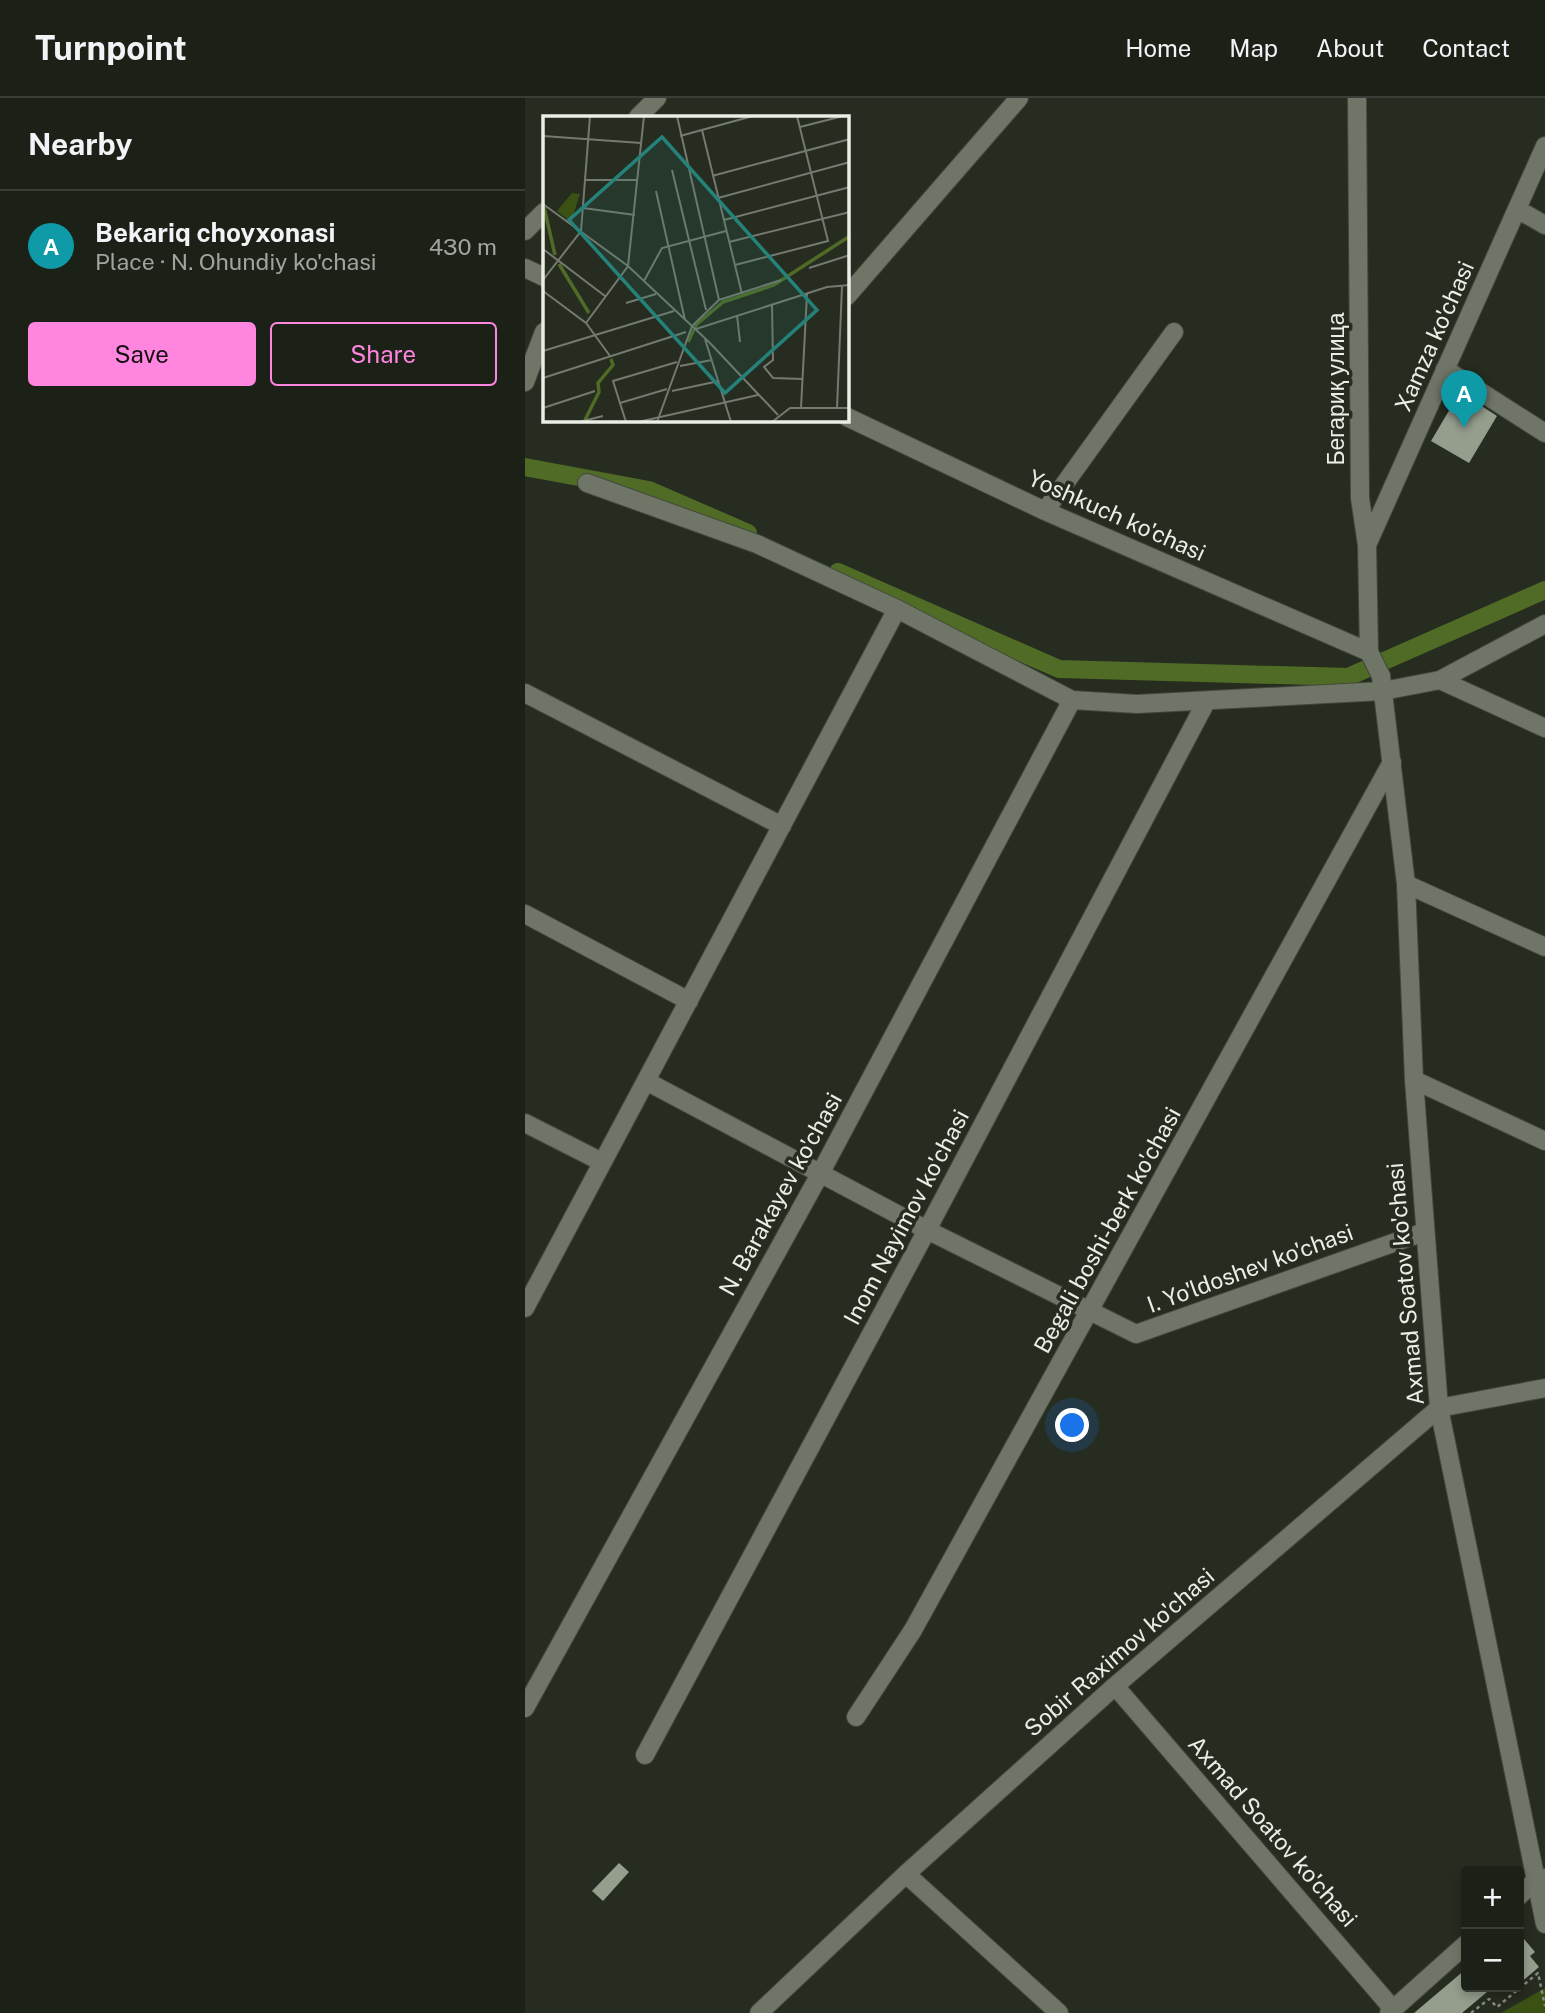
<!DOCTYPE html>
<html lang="en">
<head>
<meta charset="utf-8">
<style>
  body { margin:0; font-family:"Public Sans",sans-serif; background:#252920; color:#f1f3f6 }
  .controls { position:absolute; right:21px; bottom:21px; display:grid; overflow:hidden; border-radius:7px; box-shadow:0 4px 10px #0003 }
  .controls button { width:63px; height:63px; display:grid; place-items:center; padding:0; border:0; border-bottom:2px solid #3a3e36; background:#1c2117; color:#f1f3f6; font:35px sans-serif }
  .you { position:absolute; left:548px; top:1328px; width:24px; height:24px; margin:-18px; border:5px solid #fff; border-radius:50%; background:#1a73e8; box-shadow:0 0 0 10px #1a73e833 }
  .badge { display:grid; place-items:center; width:46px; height:46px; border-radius:50%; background:#ff85df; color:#fff; font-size:23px; font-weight:700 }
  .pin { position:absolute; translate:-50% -58px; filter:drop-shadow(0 2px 4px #0008) }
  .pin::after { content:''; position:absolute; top:37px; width:24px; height:21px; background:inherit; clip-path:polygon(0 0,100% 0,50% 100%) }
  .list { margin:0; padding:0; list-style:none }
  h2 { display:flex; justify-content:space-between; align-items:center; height:91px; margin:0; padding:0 28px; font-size:30px }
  h2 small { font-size:23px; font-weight:400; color:#a0a3a1 }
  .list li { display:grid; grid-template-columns:46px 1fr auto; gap:21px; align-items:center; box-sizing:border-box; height:112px; padding:0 28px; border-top:2px solid #3a3e36 }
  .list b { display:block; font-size:26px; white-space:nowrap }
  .list p { margin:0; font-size:23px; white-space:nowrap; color:#a0a3a1 }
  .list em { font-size:23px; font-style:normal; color:#a0a3a1 }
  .actions { display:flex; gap:14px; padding:21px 28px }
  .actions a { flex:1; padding:16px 0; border:2px solid #ff85df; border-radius:7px; text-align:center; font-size:24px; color:#ff85df }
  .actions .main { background:#ff85df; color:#111 }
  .map { position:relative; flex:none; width:1020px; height:1915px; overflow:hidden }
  header { display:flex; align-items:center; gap:42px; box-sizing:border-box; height:98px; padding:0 35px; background:#1c2117; border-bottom:2px solid #3a3e36 }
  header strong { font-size:33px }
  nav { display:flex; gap:38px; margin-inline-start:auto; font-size:24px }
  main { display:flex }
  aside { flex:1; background:#1c2117 }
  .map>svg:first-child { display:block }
  .green { fill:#3a5113 }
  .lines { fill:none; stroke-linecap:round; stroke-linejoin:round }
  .canal { stroke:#4f6b25; stroke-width:18 }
  .building { fill:#959d8d }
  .minor-casing { stroke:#44483e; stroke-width:20 }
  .tertiary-casing { stroke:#44483e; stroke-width:20 }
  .path { stroke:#868b80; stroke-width:2.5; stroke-dasharray:3.5 3.5; stroke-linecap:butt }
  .minor { stroke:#6f7667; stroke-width:18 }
  .tertiary { stroke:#6f7667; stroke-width:18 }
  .labels { text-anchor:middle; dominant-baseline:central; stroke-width:7; stroke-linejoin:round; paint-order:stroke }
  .street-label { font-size:23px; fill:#eaeee6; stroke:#262c1f }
  .inset-river { fill:none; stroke:#4f6b25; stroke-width:3.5 }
  .inset-road { fill:none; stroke:#747a6f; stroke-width:2 }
  .view { fill:#25827a; fill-opacity:0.15; stroke:#25827a; stroke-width:3.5 }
  .inset-edge { fill:none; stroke:#eaeee6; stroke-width:3.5 }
</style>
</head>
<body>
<header>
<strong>Turnpoint</strong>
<nav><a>Home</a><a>Map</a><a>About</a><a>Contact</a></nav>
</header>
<main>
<aside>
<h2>Nearby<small></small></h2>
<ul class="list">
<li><span class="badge" style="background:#0f9aa8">A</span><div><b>Bekariq choyxonasi</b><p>Place · N. Ohundiy ko'chasi</p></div><em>430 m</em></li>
</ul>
<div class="actions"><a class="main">Save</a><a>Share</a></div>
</aside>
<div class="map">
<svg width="1020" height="1915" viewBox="0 0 1020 1915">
  <rect width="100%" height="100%" fill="#262c1f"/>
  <path class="green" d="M1020 1890V1915H976Z"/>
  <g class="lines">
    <path class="canal" d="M0 369 124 392 223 435
      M313 474 534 571 823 579 1020 492"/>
  </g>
  <path class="building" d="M935 294 972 318 944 365 906 343Z
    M94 1765 104 1774 78 1803 67 1793Z
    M994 1835 1010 1854 1005 1858 1014 1869 994 1886Z
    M941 1871V1889H968L937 1915H889Z"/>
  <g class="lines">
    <g class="minor-casing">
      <path id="minor" d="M832 0 835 400 842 447 844 554 856 578
        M113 19 132 0
        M992 111 1020 127
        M0 133 19 114
        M0 170 19 179
        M322 198 494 0
        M920 271 1020 335
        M0 284 19 234
        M322 319 520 413 844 554
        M62 385 232 446 372 511 547 602 612 606 858 593 915 582 1020 526
        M520 413 649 234
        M842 447 1020 48
        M915 582 1020 630
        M0 595 257 728
        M881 786 1020 849
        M0 816 164 903
        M889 982 1020 1043
        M121 983 402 1132 611 1236 899 1134
        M0 1025 77 1064
        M0 1210 372 511
        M590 1588 868 1911
        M0 1610 295 1076 547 602
        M331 1619 388 1532 867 664
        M120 1657 402 1132 681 604
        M381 1776 534 1915
        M994 1798 1011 1782 1020 1780
        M234 1915 381 1776 590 1588 914 1310 1020 1290
        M864 1915 941 1846"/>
    </g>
    <g class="tertiary-casing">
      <path id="tertiary" d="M856 578 881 786 889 982 914 1310 1020 1826"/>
    </g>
    <path class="path" d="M946 1915 964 1901 972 1909 1013 1875 1020 1908"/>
    <use href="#minor" class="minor"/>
    <use href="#tertiary" class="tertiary"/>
  </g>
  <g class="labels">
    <g class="street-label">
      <text transform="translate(909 238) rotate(-66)">Xamza ko'chasi</text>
      <text transform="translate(810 291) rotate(-90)">Бегариқ улица</text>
      <text transform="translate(592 417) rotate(24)">Yoshkuch ko'chasi</text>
      <text transform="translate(255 1096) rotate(-61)">N. Barakayev ko'chasi</text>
      <text transform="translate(381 1119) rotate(-62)">Inom Nayimov ko'chasi</text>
      <text transform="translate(582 1132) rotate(-61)">Begali boshi-berk ko'chasi</text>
      <text transform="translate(725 1170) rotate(-20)">I. Yo'ldoshev ko'chasi</text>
      <text transform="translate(880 1186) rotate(-95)">Axmad Soatov ko'chasi</text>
      <text transform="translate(594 1554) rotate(-41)">Sobir Raximov ko'chasi</text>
      <text transform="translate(748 1733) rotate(49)">Axmad Soatov ko'chasi</text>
    </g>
  </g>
  <g transform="translate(18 18)">
    <rect width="306" height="306" fill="#262c1f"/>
    <path d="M29 77 37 78 28 106 14 95Z" fill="#3a5113"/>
    <path class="inset-river" d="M1 91 12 139M16 148 46 197M145 226 153 209 180 186 231 169 307 120M42 304 56 276 55 267 70 249 68 243"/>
    <path class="inset-road" d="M134 0 176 184M257 11 300 0M159 14 199 178M0 20 98 27M137 20 210 0M129 54 163 194M169 60 307 23M42 64H95M113 75 142 204M175 82 307 46M0 88 85 150 166 226 235 299M40 92 92 99M181 104 307 71M186 126 307 96M0 133 62 180M192 149 285 125 254 0M266 152 307 139M0 164 38 115 47 0M101 165 119 132 183 115M0 175 43 207 67 240M83 187 113 178M229 189 230 244 221 251 230 262 260 263M194 199 197 226M43 207 85 150 101 0M153 213 284 171 307 169M162 223 188 306M0 235 131 195M137 250 169 244M0 262 143 216M129 275 176 265M77 287 124 273M0 292 52 275M258 292 264 178M294 292 299 170M36 306 60 300M83 306 70 265 134 246M95 306 215 279M114 306 149 210 176 184 238 164M229 306 247 292H307"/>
    <path class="view" d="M119 21 274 194 182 277 26 104Z"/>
    <rect width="306" height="306" class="inset-edge"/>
  </g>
</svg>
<div class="controls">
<button>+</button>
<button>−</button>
</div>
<div class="you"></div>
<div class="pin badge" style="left:939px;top:330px;background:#0f9aa8">A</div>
</div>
</main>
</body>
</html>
